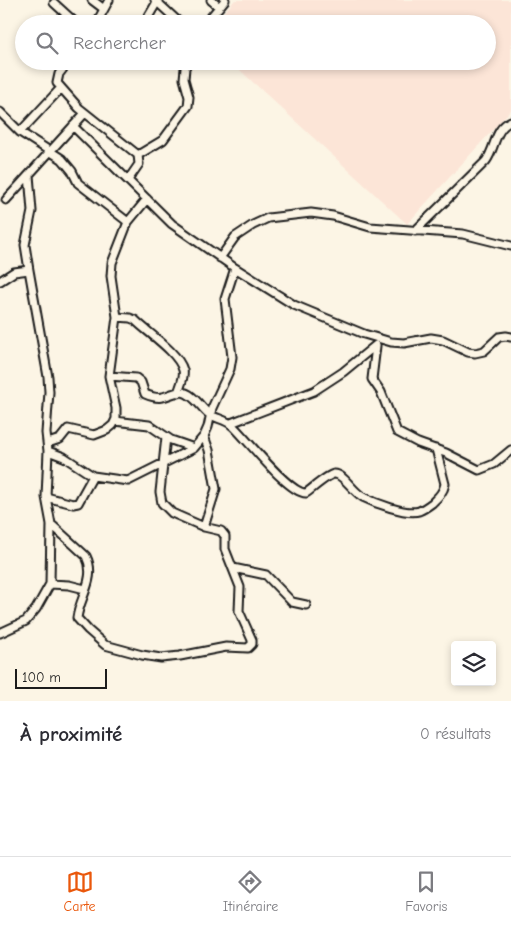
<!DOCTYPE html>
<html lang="fr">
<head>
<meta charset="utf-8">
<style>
  body { margin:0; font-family:"Comic Neue",sans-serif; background:#f2f2f3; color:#2b2b33 }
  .controls { position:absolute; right:15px; bottom:15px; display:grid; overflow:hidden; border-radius:5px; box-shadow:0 2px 8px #0003 }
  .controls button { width:45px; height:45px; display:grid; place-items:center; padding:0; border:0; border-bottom:1px solid #e1e1e2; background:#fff; color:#2b2b33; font:25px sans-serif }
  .scale { position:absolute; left:15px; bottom:12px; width:92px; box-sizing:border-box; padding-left:5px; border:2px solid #1c1c1c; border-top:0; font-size:14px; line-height:18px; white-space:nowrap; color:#1c1c1c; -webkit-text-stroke:4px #fcf5e5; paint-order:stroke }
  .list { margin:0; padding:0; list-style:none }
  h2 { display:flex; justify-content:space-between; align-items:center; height:65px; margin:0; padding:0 20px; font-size:21px }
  h2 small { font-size:16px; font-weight:400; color:#7c7c81 }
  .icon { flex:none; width:28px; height:28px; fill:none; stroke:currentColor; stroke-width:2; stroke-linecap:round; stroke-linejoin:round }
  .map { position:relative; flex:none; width:511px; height:701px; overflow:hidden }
  .search { position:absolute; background:#fff; box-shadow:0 2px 8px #0003; left:15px; right:15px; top:15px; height:55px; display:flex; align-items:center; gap:12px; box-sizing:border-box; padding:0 18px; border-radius:28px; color:#7c7c81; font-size:19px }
  .sheet { height:155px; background:#fff }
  nav { display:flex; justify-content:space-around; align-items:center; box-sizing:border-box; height:70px; border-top:1px solid #e1e1e2; background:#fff; font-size:14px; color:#7c7c81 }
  nav a { display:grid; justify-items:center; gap:2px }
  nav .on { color:#ea580c }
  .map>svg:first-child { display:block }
  .built { fill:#fce5d7 }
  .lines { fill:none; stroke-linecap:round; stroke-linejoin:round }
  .minor-casing { stroke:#1c1c1c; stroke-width:11 }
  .minor { stroke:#fcf5e5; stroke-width:7 }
</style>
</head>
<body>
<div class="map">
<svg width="511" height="701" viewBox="0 0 511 701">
  <rect width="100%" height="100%" fill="#fcf5e5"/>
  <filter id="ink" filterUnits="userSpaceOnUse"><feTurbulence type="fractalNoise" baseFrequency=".02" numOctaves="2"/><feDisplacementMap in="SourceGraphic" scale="10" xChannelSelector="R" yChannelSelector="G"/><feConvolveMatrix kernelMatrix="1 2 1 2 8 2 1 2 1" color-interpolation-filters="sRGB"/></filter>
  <g filter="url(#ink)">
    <path class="built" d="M235 0H511V110L407 224 230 61H487V24H213Z"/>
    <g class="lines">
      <g class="minor-casing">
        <path id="minor" d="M92 0 104 9
          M155 0 181 24
          M211 0 219 7
          M54 3 77 24
          M96 24 109 0
          M144 24 157 2
          M205 24 225 0
          M69 61 59 74 57 83 79 108 138 155 139 164 128 180
          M0 112 20 132 62 159 72 171 78 183 128 222
          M73 126 172 224 235 268 294 305 364 334 391 342 404 343 431 338 443 340 468 352 475 353 484 351 499 337 506 336 511 337
          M20 132 61 88
          M138 155 163 140 188 106 189 97 184 79 185 68 188 61
          M6 200 85 113
          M415 231 486 161C496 147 494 129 511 121
          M220 258 235 237 253 225 268 218 311 213 333 216 370 227 463 234 511 246
          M0 281 14 272 29 270 25 245 32 211 29 175
          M117 317 130 318 135 320C148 333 178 352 183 370 185 377 180 386 178 393
          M376 346 372 379 381 392 397 432 418 443 446 453 479 470 494 464 511 450
          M109 376 136 378 141 382 145 394C166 403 166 392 182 392 193 393 201 408 209 414 216 419 226 419 233 426 247 439 289 494 306 493 312 489 327 475 334 474 343 473 353 492 363 497 375 503 406 515 419 511 424 509 428 506 432 503 438 497 443 493 445 484L436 449
          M115 421 149 425 171 440 194 448
          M231 423 314 391 343 372 376 345
          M204 436 209 450 216 489 204 527
          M48 443 60 439 68 429 94 435 107 430 113 425 116 419V408L109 376 117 317 111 276 112 263 128 222 147 199
          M48 451 64 457 93 476 128 481 194 448 204 436 208 427 212 408 230 369 232 357 225 299 235 268
          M46 497 73 504 78 503 93 476
          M51 524 86 556C97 578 80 596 77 618L88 630 105 645 142 655 161 658 180 656 226 647 248 648 252 644V640L239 611 240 587 225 549V536L221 531 204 527 172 513 162 503 160 492 166 437
          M233 568 266 575 292 602 306 605
          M50 584 69 585 85 589
          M0 633 26 621 36 609 50 584 51 524 46 497 48 451 46 433 49 392 48 377 29 270"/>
      </g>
      <use href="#minor" class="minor"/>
    </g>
  </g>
</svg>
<div class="controls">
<button><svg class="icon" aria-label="layers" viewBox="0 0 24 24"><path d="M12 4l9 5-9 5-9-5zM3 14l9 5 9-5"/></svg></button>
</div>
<div class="scale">100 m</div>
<div class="search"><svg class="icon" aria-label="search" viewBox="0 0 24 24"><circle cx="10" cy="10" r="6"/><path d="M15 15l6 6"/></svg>Rechercher</div>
</div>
<section class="sheet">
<h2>À proximité<small>0 résultats</small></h2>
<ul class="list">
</ul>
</section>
<nav>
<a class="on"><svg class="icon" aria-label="map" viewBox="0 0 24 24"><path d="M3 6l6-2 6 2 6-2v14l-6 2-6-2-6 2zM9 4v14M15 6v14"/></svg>Carte</a>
<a><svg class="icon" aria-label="directions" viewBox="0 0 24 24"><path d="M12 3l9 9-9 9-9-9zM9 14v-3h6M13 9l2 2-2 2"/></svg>Itinéraire</a>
<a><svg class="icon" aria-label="saved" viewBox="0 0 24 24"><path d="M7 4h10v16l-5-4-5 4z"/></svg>Favoris</a>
</nav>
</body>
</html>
